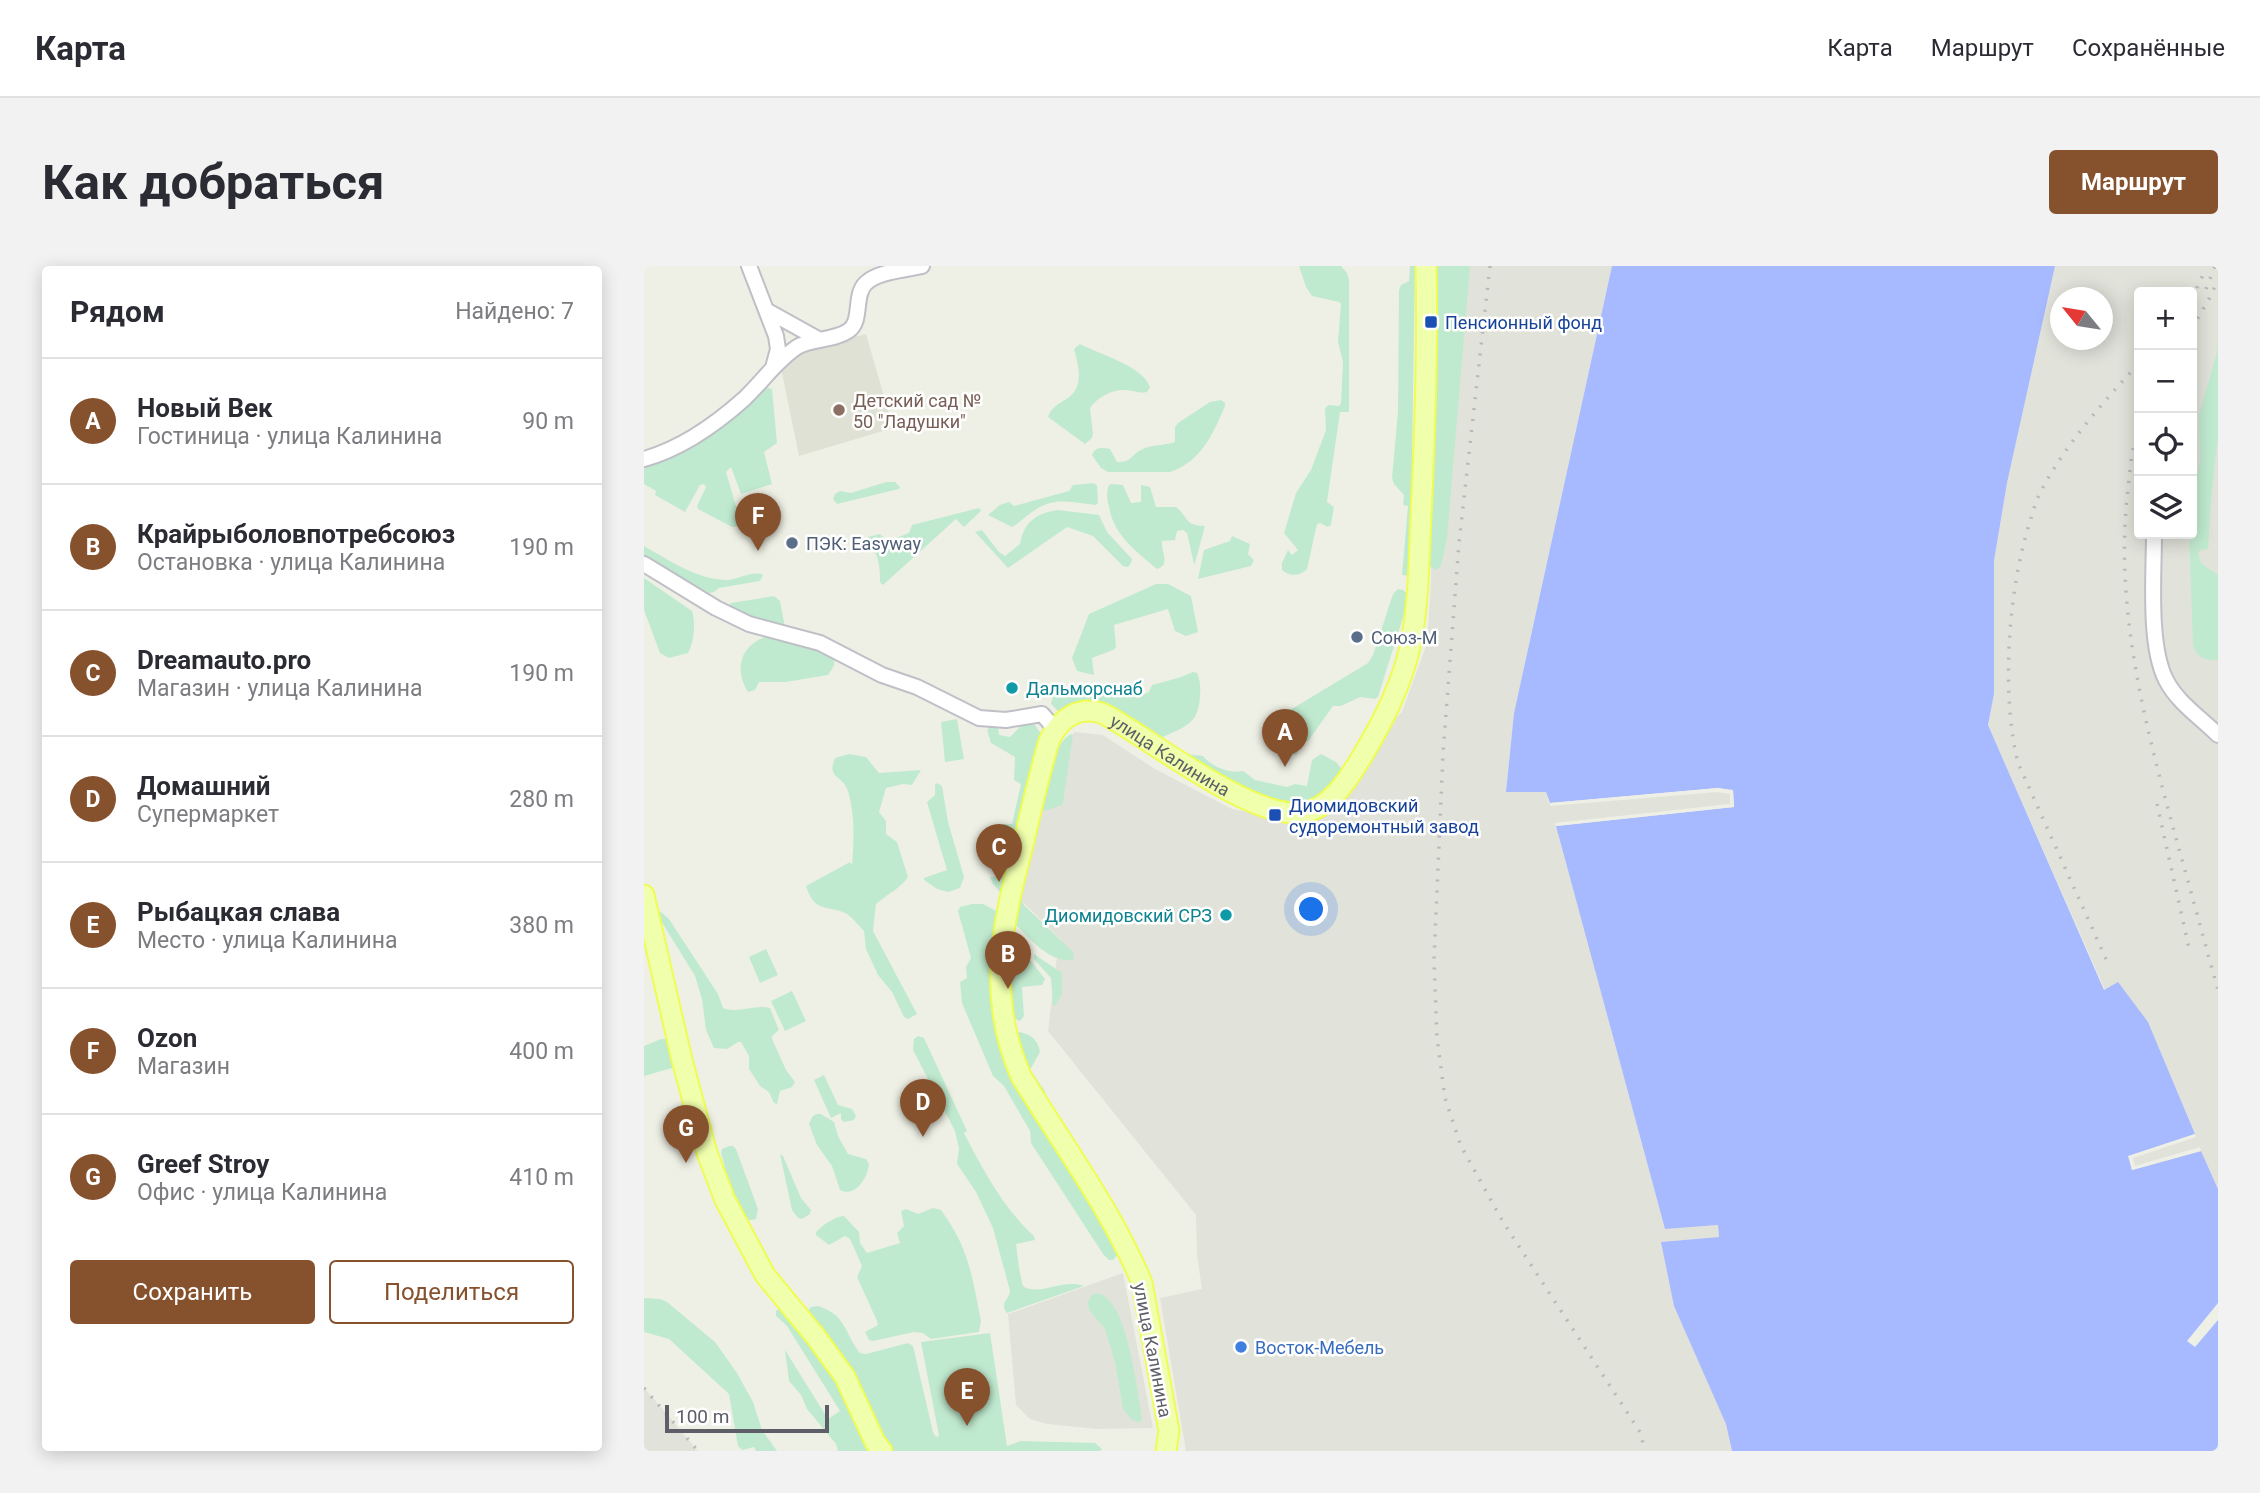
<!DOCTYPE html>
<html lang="ru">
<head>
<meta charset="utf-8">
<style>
  body { margin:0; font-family:Roboto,sans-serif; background:#f2f2f3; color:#2b2b33 }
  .controls { position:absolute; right:21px; top:21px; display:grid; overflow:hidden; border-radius:7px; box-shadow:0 4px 18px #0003 }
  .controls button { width:63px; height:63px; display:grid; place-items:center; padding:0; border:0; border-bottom:2px solid #e1e1e2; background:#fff; color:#2b2b33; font:35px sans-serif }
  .compass { position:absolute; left:1406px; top:21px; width:63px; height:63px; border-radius:50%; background:#fff; box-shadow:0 4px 18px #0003; rotate:300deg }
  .scale { position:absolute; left:21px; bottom:18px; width:164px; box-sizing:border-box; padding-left:7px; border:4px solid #5d5e67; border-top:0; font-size:19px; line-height:24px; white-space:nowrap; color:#5d5e67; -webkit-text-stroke:5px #fff; paint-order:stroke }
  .you { position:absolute; left:668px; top:644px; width:24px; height:24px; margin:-18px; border:5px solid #fff; border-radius:50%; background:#1a73e8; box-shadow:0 0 0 10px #1a73e833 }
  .badge { display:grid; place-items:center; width:46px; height:46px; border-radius:50%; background:#86512d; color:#fff; font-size:23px; font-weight:700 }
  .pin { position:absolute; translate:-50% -58px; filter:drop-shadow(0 2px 4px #0008) }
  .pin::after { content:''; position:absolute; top:37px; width:24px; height:21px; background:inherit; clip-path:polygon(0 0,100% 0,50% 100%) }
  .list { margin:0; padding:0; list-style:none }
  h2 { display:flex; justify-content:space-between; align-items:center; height:91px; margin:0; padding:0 28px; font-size:30px }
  h2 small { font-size:23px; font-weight:400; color:#7c7c81 }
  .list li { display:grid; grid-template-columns:46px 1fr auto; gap:21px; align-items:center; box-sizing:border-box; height:126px; padding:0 28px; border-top:2px solid #e1e1e2 }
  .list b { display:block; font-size:26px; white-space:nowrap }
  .list p { margin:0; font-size:23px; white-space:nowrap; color:#7c7c81 }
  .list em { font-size:23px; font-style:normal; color:#7c7c81 }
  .actions { display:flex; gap:14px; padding:21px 28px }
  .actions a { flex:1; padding:16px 0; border:2px solid #86512d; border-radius:7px; text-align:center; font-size:24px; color:#86512d }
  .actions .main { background:#86512d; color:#fff }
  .icon { flex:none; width:38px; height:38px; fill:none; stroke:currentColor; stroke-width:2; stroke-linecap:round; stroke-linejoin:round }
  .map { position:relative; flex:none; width:1574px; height:1185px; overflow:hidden; border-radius:7px }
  header { display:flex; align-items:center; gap:42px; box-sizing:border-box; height:98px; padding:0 35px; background:#fff; border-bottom:2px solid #e1e1e2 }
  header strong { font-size:33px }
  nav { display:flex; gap:38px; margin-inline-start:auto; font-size:24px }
  .intro { display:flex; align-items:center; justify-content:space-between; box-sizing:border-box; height:168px; padding:0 42px }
  h1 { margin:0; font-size:49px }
  .button { padding:18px 32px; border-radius:7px; background:#86512d; color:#fff; font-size:24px; font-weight:700 }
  main { display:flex; gap:42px; padding:0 42px }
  aside { flex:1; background:#fff; border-radius:7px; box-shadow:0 4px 18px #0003 }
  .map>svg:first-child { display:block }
  .industrial { fill:#e1e2da; fill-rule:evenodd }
  .education { fill:#dfe1d4 }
  .green { fill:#c0eacf }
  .water { fill:#a7b9ff }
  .pier { fill:#eff0e5 }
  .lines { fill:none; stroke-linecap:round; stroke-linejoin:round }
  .minor-casing { stroke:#bfc0c7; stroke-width:18 }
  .major-casing { stroke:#effc53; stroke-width:23 }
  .minor { stroke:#fff; stroke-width:14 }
  .major { stroke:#efffac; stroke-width:19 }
  .rail { stroke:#b8b8ba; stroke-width:3.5; stroke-dasharray:2 9; stroke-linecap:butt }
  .transit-dot { fill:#1a4fb4; stroke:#fff; stroke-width:2.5 }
  .education-dot { fill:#8d6e63; stroke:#fff; stroke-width:2.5 }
  .service-dot { fill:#5c6f8a; stroke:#fff; stroke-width:2.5 }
  .culture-dot { fill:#0f9aa8; stroke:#fff; stroke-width:2.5 }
  .shop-dot { fill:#3f7fe0; stroke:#fff; stroke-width:2.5 }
  .labels { text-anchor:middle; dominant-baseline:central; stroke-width:5; stroke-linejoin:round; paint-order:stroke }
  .transit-label { font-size:18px; fill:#164399; stroke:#fff; text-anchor:start }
  .education-label { font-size:18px; fill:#785e54; stroke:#fff; text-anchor:start }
  .service-label { font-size:18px; fill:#4e5e75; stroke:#fff; text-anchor:start }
  .culture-label { font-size:18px; fill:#0d838f; stroke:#fff; text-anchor:start }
  .street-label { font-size:18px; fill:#5d5e67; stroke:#fff }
  .shop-label { font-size:18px; fill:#366cbe; stroke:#fff; text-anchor:start }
</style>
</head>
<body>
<header>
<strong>Карта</strong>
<nav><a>Карта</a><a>Маршрут</a><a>Сохранённые</a></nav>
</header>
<div class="intro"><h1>Как добраться</h1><a class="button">Маршрут</a></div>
<main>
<aside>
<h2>Рядом<small>Найдено: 7</small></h2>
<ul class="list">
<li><span class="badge">A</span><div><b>Новый Век</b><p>Гостиница · улица Калинина</p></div><em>90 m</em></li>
<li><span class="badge">B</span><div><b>Крайрыболовпотребсоюз</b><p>Остановка · улица Калинина</p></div><em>190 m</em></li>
<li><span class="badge">C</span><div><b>Dreamauto.pro</b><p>Магазин · улица Калинина</p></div><em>190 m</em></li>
<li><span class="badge">D</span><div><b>Домашний</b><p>Супермаркет</p></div><em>280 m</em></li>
<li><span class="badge">E</span><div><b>Рыбацкая слава</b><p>Место · улица Калинина</p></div><em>380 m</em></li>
<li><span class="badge">F</span><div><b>Ozon</b><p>Магазин</p></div><em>400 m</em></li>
<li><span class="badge">G</span><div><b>Greef Stroy</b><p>Офис · улица Калинина</p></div><em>410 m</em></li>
</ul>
<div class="actions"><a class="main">Сохранить</a><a>Поделиться</a></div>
</aside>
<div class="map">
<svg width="1574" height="1185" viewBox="0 0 1574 1185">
  <rect width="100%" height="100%" fill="#eff0e5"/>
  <path class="industrial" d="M791 0H968L870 447 862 526H902L905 537 1089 524 1090 541 912 560 1021 963 1074 959 1075 971 1017 976 1082 1158 1088 1185H542L516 1032 558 1023 553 990 552 949 404 765 412 697 417 674 375 632 395 550 430 466 459 469 511 503 588 543 659 557 702 532 748 456 758 446 783 377 787 317Z
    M1411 0H1574V923L1557 885 1488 904 1484 890 1551 868 1504 756 1461 724 1344 459 1350 428V295L1363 217ZM1495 26H1548V268H1495ZM1416 32H1458V74H1416Z
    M479 1007 509 1162 453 1163 403 1158 386 1153 372 1139 364 1048Z
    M0 1122 10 1133 54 1185H0Z"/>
  <path class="education" d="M222 68 249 162 155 190 137 102 160 84Z"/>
  <path class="green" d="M655 0H697L703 7 705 14V146H696L683 236 690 241 687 259 684 261 676 257 673 258 663 303C657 310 645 311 638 304V297L644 284 648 289 654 284 640 267 652 227 667 204 682 164 681 142 685 139 695 140 697 137 699 96 694 76 697 38 695 36 668 30 662 21Z
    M766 0H771L768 193 775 201 768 310 758 309 764 240 759 239 760 229 750 218 748 212 754 145 755 24 757 19 765 15Z
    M791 0H826L803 272 797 300 791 304 786 300 790 179Z
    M1574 68V171L1567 232 1564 283 1556 284 1554 288 1557 297 1574 309V394C1562 394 1552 392 1549 379L1545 268H1548V240L1556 194 1555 149 1573 86Z
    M436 78C455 88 499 100 506 121L503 126C495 128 489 124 480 124 467 124 454 131 446 142L449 168 448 172 441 178 404 151C408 140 415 138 424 132 441 120 434 99 430 83Z
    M121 121 128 123 133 177 120 186 128 218 97 228 87 201 82 206 98 260 88 261 54 243 53 240 62 221 60 218 56 219 41 246 11 229 12 225 0 218V199Z
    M577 134 581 137V140C569 168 557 196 526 206H464L457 202 448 189C450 181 459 181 466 183L473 196C488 196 486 190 497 184 507 178 520 180 531 176V161L534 157 566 136Z
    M242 216H251L256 221 255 223 193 238 189 233 191 228 196 225 207 227Z
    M449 217 453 219 454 237 452 239C434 237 413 231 396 241 386 246 378 255 368 261L344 249 356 239 365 236 370 240 425 225 429 219Z
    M468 218 479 219 487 237 497 236V219L506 221 512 241H532C546 253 540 259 561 260L551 297 550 298 543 267 539 264 533 265 531 274 518 275C517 286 527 299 513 303 492 285 470 270 465 241 463 233 462 227 465 219Z
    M335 242 337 245 320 261 312 253 239 319 236 316C236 299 235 288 222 275L224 271 236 268 244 275 265 267 268 259Z
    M414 244 455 249 463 266 488 293 487 297 484 301 479 300 449 270 423 261 364 302 331 266 338 264 355 286 361 290 376 278C380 256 392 247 414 244Z
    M588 270 606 278 604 288 610 294 607 300 554 313 560 284 586 275Z
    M0 280C25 294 52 313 82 314 94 314 109 304 119 309L116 315 75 322 70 326 65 327 0 290Z
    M0 312 48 345C52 356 50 377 44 387L25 392 16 387 0 344Z
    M512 318H524L547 330 554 366 542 370 531 365 524 343 470 359 472 381 469 384 448 392 450 409 433 405 428 392 445 348Z
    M754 323 759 324 763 328 761 345 734 431 731 433 716 431 697 440H689L664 475 656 478 653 488 650 489 642 481C661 456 644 464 646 444L724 397 729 389 749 328Z
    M130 330 136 335 141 361 107 353 86 343 85 340 87 337Z
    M127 369C140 373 185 382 190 394 192 399 187 404 184 409L142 416H115L111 424 104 426C88 400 99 376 127 369Z
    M549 406 553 407C556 414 557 422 556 429 555 458 542 460 519 471L415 446 407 438C411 411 466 422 484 426 493 431 495 431 505 426L508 419 534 412Z
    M313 453 320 493 301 496 297 456Z
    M380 457 391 459 397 468 358 626H356L349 618 346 611 362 610 364 578 348 574 351 567 359 558H368L377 518 370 514 371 491 347 477 343 464 348 459H354L355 469 366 471Z
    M427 468 429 469 419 536 418 539 400 545 398 538C403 519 409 477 427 468Z
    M205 488 222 491 235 507 277 504 268 519 259 518 242 522 235 546 242 555V568L253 576 264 611C259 620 241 630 232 638L229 665 273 748 264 753 260 751 248 726 234 709 222 683 220 665C215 660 209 652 203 648 182 638 171 648 162 620L206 596 208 599C210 574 211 549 204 525 199 509 182 513 191 492Z
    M542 488 559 490C568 501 586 508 599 505L611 514 643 521 651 518 663 520 668 494 677 488 692 496 698 503 689 523 659 542 612 531Z
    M293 517 298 520 304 556 320 611 316 622 304 626 293 623 280 614V612L303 604 283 536 291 529V519Z
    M376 631 380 639 430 687 429 694C405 697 387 673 371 658Z
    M328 638H339L354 646 352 754 475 987 469 994H465L459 988 387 877 386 865 360 820 349 810 318 737 316 716 323 712 322 701 327 692 314 645 316 641Z
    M16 645 25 653 74 728 79 742C93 748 112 738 126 742L135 764 128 770V773L142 804 151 816 148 821 136 825 133 838 130 837 125 826 116 820 105 803V790L97 776H94L83 783 70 782 62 764 58 733 51 710 14 650Z
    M371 680 376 681 401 713 398 719 378 721 380 750 376 755 367 751C366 730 359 698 371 680Z
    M122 683 134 709 116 717 105 691Z
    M390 688 418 707V728L411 740 409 739 407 712 390 693Z
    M148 725 162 755 141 765 127 735Z
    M375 766C387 768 394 774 396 786L386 804 401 825 400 829H398L383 807 372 768Z
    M274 770 280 772 323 865 320 867C339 904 360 943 390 970L391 974 372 978C374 993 375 1005 379 1020 395 1031 418 1012 440 1020L363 1047C355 1037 365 1034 366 1025L349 962 332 926 313 898 315 882 311 865 269 784 270 773Z
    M17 773H23L26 776 30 799 28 802 0 810V780Z
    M180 809 194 839 208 843 212 850 210 854 200 856 197 853V847L187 852 170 814Z
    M172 848H177L190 856 194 870 204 888 222 893 225 898C224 912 211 932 196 924L188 900 173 879 165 858 168 851Z
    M85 880H89L92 883 114 943 112 953C108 954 106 955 102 952 89 942 82 902 77 887L78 883Z
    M136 888 139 890 157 932 167 944 166 948 158 953 154 952 148 944Z
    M289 942 297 944C325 982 328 1010 337 1055L335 1066 287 1073 279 1067 270 1066 229 1075 225 1074 221 1066 234 1059 233 1055 213 1011 218 1000 206 973 201 970 185 979 172 969V966C179 959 191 950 200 950L215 966 216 977 223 987 256 977 253 967 260 960 257 945 262 943 274 948Z
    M453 1027C484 1033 493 1125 498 1152L495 1157 487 1153 479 1143 471 1096 461 1063 445 1044 444 1036 448 1029Z
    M0 1032 16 1033 23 1036 71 1076 93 1107 109 1136 118 1164 133 1185H112L110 1181 98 1184 94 1180 85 1128 25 1073 0 1066Z
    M174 1040C203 1049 200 1067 216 1087L222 1088 264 1077 269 1080 289 1166 292 1171 295 1170 277 1076 346 1067 363 1180 377 1175 451 1177 458 1183 456 1185H246L163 1046 167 1041Z
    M136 1042 188 1105 216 1161 223 1185H194L192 1178 163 1143 157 1129 145 1115 141 1084 184 1153 196 1145 143 1060 132 1050V1045Z"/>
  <path class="water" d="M968 0H1411L1363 217 1350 295V428L1344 459 1460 724 1474 716 1504 756 1551 868 1485 890 1488 904 1557 885 1574 923V1037L1543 1075 1551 1081 1574 1054V1185H1088L1082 1158 1030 1040 1017 976 1075 971 1074 959 1021 963 912 560 1090 541 1089 525 1074 522 906 537 902 526H862L870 447Z"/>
  <path class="pier" d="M1074 522 1089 524 1090 541 912 560 911 557 1086 538V528L1074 526 906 540V537Z
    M1551 868 1552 871 1489 892 1491 900 1556 881 1557 885 1488 904 1484 890Z"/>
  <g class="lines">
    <g class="minor-casing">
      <path id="minor" d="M105 0 132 70 134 83 130 98
        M122 44 176 74
        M0 193C36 183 72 158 100 133 119 115 132 95 153 81 168 72 189 75 204 65 219 56 209 29 222 17 235 5 262 4 278 0
        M1510 268C1510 308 1504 379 1522 414 1533 436 1557 452 1574 469
        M0 298 72 342 105 358 176 377 238 409 273 421 335 452 362 454 398 448 411 463"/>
    </g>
    <g class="major-casing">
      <g id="major">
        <path d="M0 629 38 794 63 887 81 934 121 1009 172 1071 201 1111 231 1176 238 1185"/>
        <path id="s1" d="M522 1185 525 1165 498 1017C468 944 418 878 377 810 342 731 358 659 379 579 387 544 395 509 405 475 416 452 435 439 460 448 507 473 605 552 657 547 685 544 704 514 717 492 738 457 757 421 766 381 775 338 775 293 777 249 781 166 784 83 782 0"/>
      </g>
    </g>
    <use href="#minor" class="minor"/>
    <use href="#major" class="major"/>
    <path class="rail" d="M846 0 815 277 799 487 790 694 793 772 801 832 817 880 859 956 996 1166 1001 1185
      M1562 23 1571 0
      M1548 32 1560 7
      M1548 62 1565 33 1574 14
      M1495 161C1488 181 1486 202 1484 223 1470 338 1500 455 1530 565 1545 618 1559 671 1574 724
      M1513 538 1545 682
      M1462 693 1374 497C1357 430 1364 325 1385 259 1388 249 1391 238 1395 229 1421 178 1458 138 1495 97
      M0 1122 54 1185"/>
  </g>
  <g class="transit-dot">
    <rect x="780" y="49" width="14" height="14" rx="3.5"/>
    <rect x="624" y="542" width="14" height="14" rx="3.5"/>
  </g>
  <circle class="education-dot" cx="195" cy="144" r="7"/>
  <g class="service-dot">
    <circle cx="148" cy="277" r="7"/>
    <circle cx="713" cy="371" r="7"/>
  </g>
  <g class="culture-dot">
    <circle cx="368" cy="422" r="7"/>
    <circle cx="582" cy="649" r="7"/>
  </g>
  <circle class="shop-dot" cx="597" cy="1081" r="7"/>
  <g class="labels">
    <g class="transit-label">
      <text x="801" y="56">Пенсионный фонд</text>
      <text x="645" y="539">Диомидовский<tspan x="645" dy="21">судоремонтный завод</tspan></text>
    </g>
    <g class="education-label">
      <text x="209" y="134">Детский сад №<tspan x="209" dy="21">50 "Ладушки"</tspan></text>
    </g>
    <g class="service-label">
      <text x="162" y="277">ПЭК: Easyway</text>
      <text x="727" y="371">Союз-М</text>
    </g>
    <g class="culture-label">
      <text x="382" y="422">Дальморснаб</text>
      <text x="568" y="649" text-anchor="end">Диомидовский СРЗ</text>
    </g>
    <g class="street-label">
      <text stroke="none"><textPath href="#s1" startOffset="900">улица Калинина</textPath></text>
      <text transform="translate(509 1084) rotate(79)">улица Калинина</text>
    </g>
    <g class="shop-label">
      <text x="611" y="1081">Восток-Мебель</text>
    </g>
  </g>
</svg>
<div class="controls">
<button>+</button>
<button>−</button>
<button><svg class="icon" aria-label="locate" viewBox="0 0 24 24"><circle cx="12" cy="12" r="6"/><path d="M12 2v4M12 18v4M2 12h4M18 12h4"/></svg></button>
<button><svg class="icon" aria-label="layers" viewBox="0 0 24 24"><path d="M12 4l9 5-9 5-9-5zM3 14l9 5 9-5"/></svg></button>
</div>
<svg class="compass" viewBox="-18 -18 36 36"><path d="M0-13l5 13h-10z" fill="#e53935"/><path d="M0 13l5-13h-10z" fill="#7c7c81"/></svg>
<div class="scale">100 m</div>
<div class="you"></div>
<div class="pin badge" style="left:641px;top:501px">A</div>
<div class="pin badge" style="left:364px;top:723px">B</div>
<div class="pin badge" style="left:355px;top:616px">C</div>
<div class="pin badge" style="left:279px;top:871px">D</div>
<div class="pin badge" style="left:323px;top:1160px">E</div>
<div class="pin badge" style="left:114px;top:285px">F</div>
<div class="pin badge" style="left:42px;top:897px">G</div>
</div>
</main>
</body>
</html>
